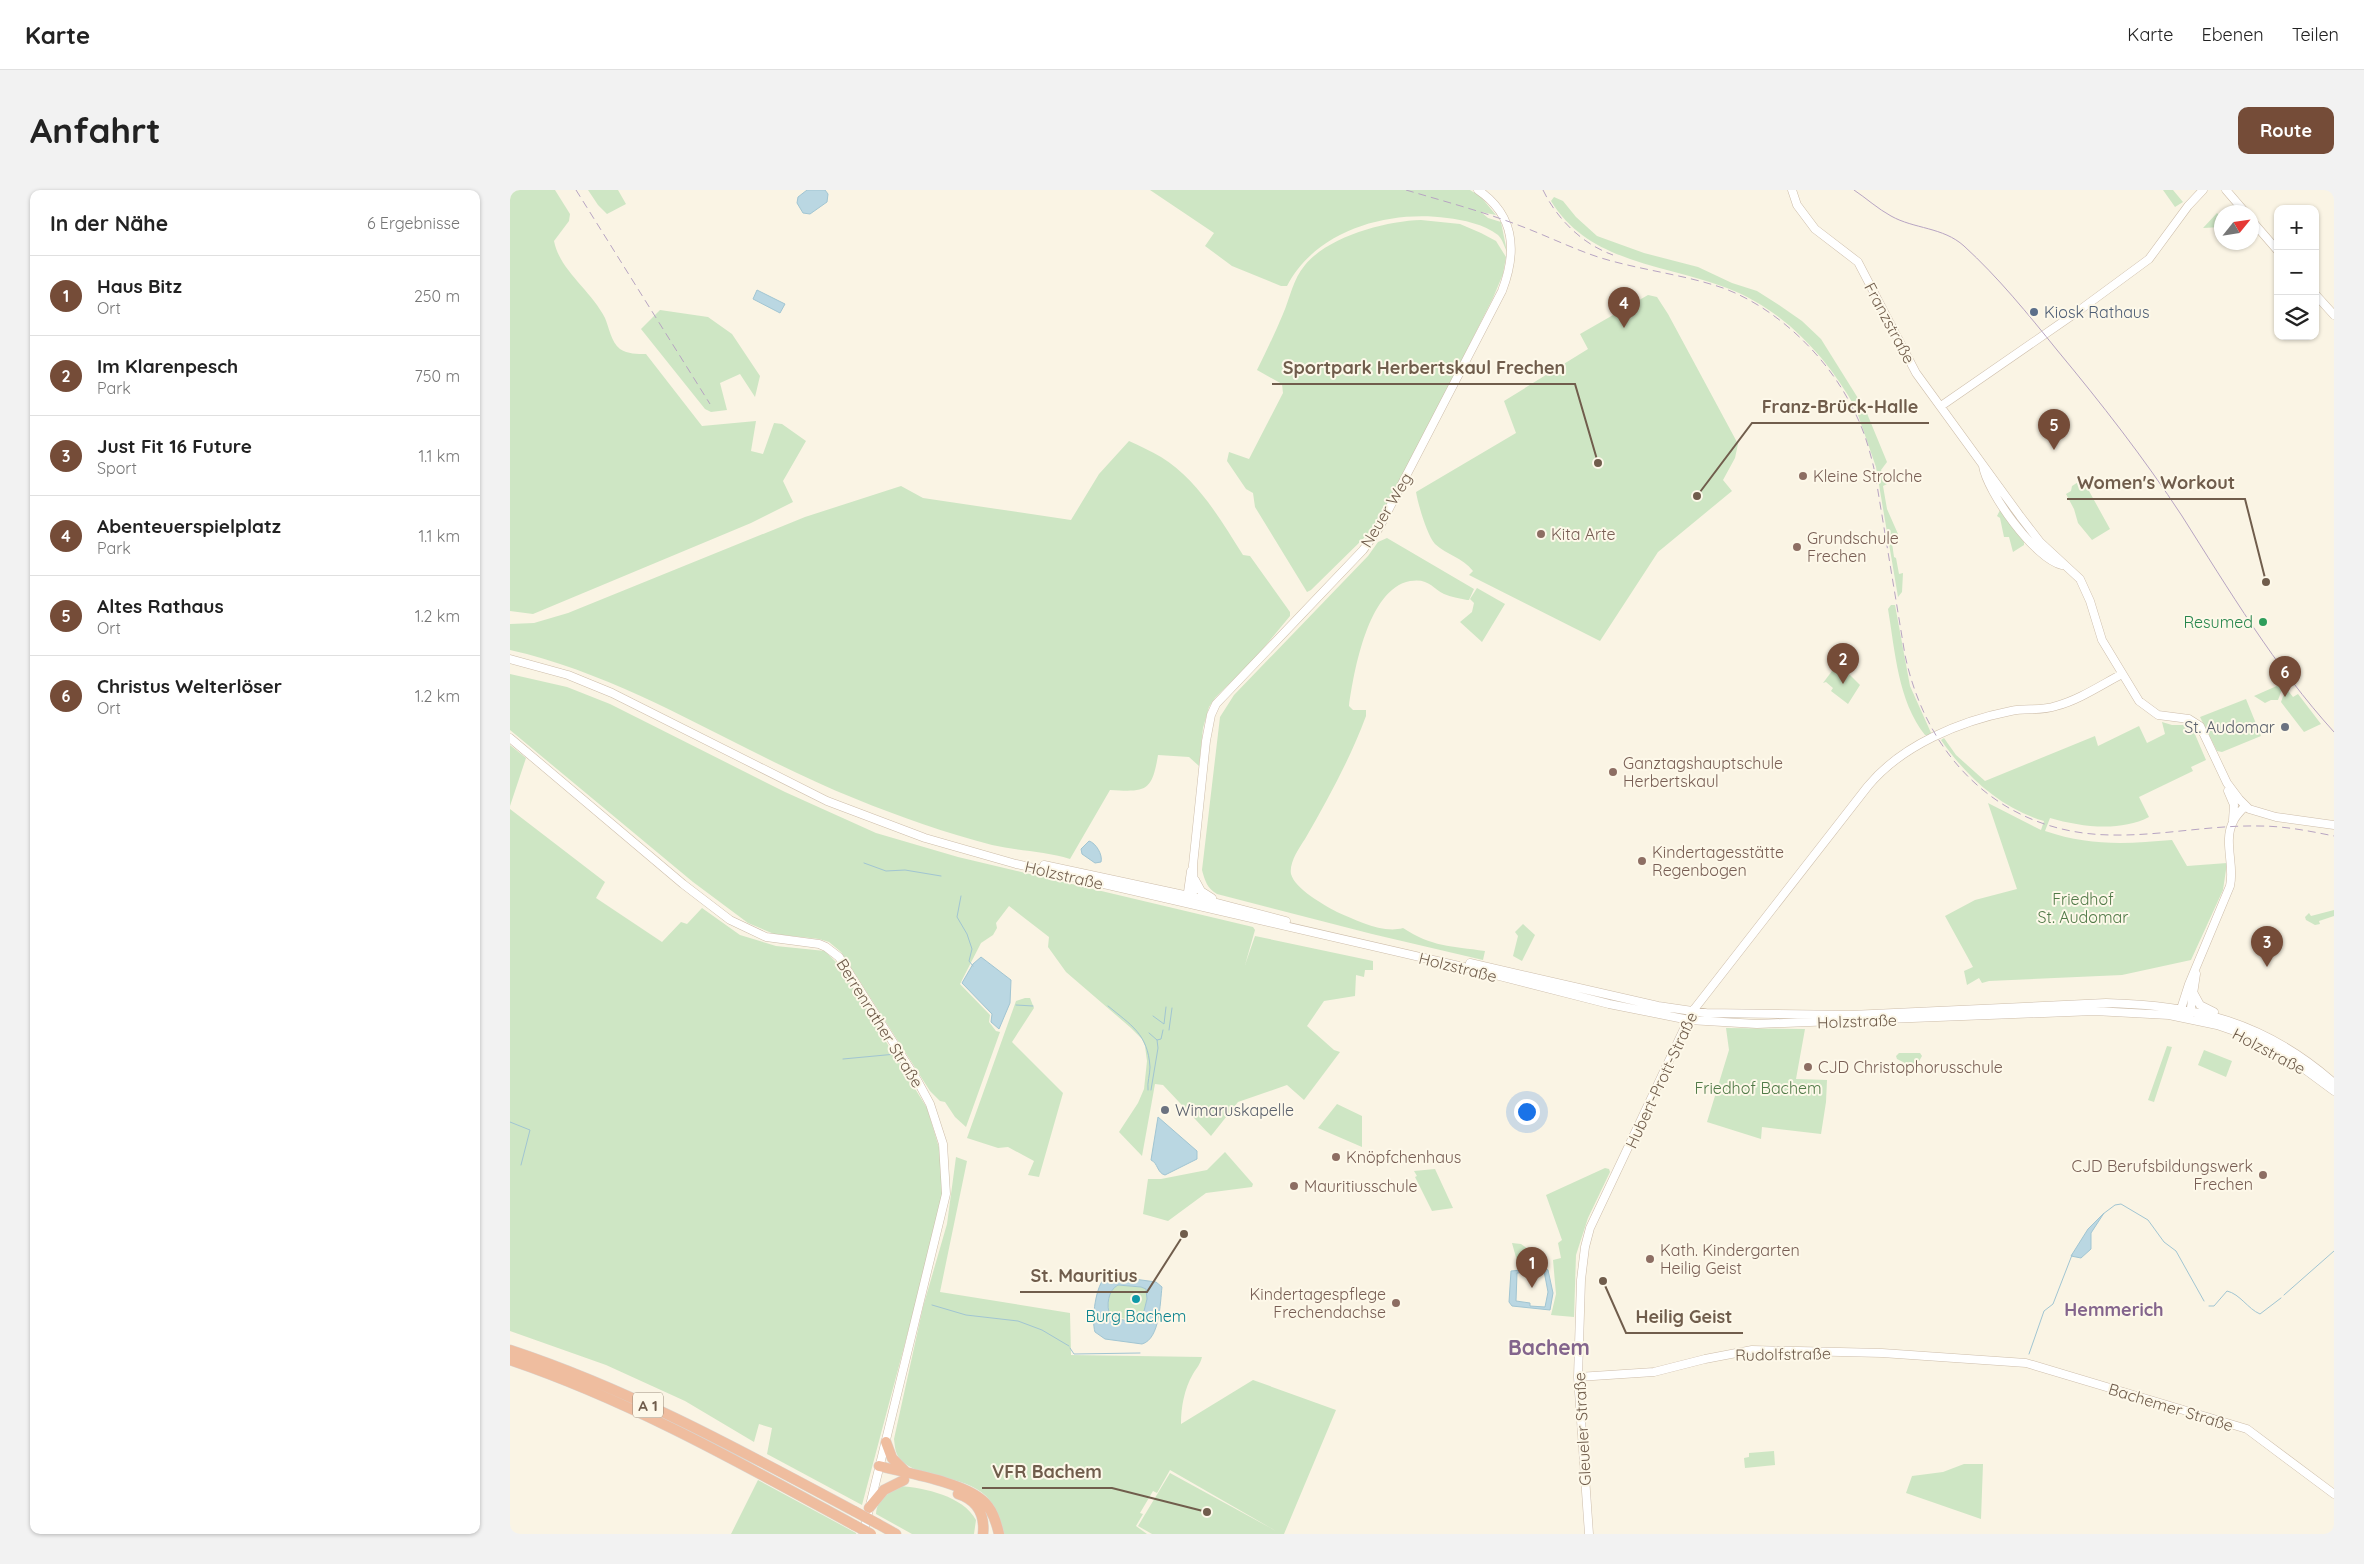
<!DOCTYPE html>
<html lang="de">
<head>
<meta charset="utf-8">
<style>
  body { margin:0; font-family:Quicksand,sans-serif; background:#f2f2f2; color:#222 }
  .controls { position:absolute; right:15px; top:15px; display:grid; overflow:hidden; border-radius:10px; box-shadow:0 1px 4px #0004 }
  .controls button { width:45px; height:45px; display:grid; place-items:center; padding:0; border:0; border-bottom:1px solid #e0e0e0; background:#fff; color:#222; font:25px sans-serif }
  .compass { position:absolute; left:1704px; top:15px; width:45px; height:45px; border-radius:50%; background:#fff; box-shadow:0 1px 4px #0004; rotate:60deg }
  .you { position:absolute; left:1016px; top:921px; width:18px; height:18px; margin:-12px; border:4px solid #fff; border-radius:50%; background:#1a73e8; box-shadow:0 0 0 8px #1a73e833 }
  .badge { display:grid; place-items:center; width:32px; height:32px; border-radius:50%; background:#754c38; color:#fff; font-size:16px; font-weight:700 }
  .pin { position:absolute; translate:-50% -41px; filter:drop-shadow(0 1px 2px #0008) }
  .pin::after { content:''; position:absolute; top:26px; width:18px; height:15px; background:inherit; clip-path:polygon(0 0,100% 0,50% 100%) }
  .list { margin:0; padding:0; list-style:none }
  h2 { display:flex; justify-content:space-between; align-items:center; height:65px; margin:0; padding:0 20px; font-size:21px }
  h2 small { font-size:16px; font-weight:400; color:#767676 }
  .list li { display:grid; grid-template-columns:32px 1fr auto; gap:15px; align-items:center; box-sizing:border-box; height:80px; padding:0 20px; border-top:1px solid #e0e0e0 }
  .list b { display:block; font-size:19px; white-space:nowrap }
  .list p { margin:0; font-size:16px; white-space:nowrap; color:#767676 }
  .list em { font-size:16px; font-style:normal; color:#767676 }
  .icon { flex:none; width:28px; height:28px; fill:none; stroke:currentColor; stroke-width:2; stroke-linecap:round; stroke-linejoin:round }
  .map { position:relative; flex:none; width:1824px; height:1344px; overflow:hidden; border-radius:10px }
  header { display:flex; align-items:center; gap:30px; box-sizing:border-box; height:70px; padding:0 25px; background:#fff; border-bottom:1px solid #e0e0e0 }
  header strong { font-size:24px }
  nav { display:flex; gap:28px; margin-inline-start:auto; font-size:18px }
  .intro { display:flex; align-items:center; justify-content:space-between; box-sizing:border-box; height:120px; padding:0 30px }
  h1 { margin:0; font-size:35px }
  .button { padding:12px 22px; border-radius:10px; background:#754c38; color:#fff; font-size:18px; font-weight:700 }
  main { display:flex; gap:30px; padding:0 30px }
  aside { flex:1; background:#fff; border-radius:10px; box-shadow:0 1px 4px #0004 }
  .map>svg:first-child { display:block }
  .green { fill:#cee6c4 }
  .water { fill:#bad7e2; stroke:#a1c5d2; fill-rule:evenodd }
  .lines { fill:none; stroke-linecap:round; stroke-linejoin:round }
  .stream { stroke:#a1c5d2; stroke-width:1 }
  .secondary-casing { stroke:#cdbdaa; stroke-width:9 }
  .highway-casing { stroke:#dad5d0; stroke-width:11 }
  .secondary { stroke:#fff; stroke-width:8 }
  .highway { stroke:#efbd9f; stroke-width:10 }
  .tram { stroke:#b7a4c2; stroke-width:1 }
  .rail { stroke:#b7a4c2; stroke-width:1; stroke-dasharray:8 5; stroke-linecap:butt }
  .highway-bridge-casing { stroke:#dad5d0; stroke-width:11; stroke-linecap:butt }
  .highway-bridge { stroke:#efbd9f; stroke-width:10 }
  .service-dot { fill:#5c6f8a; stroke:#fdf8e9; stroke-width:2 }
  .education-dot { fill:#8d6e63; stroke:#fdf8e9; stroke-width:2 }
  .leisure-dot { fill:#2e9e5b; stroke:#fdf8e9; stroke-width:2 }
  .worship-dot { fill:#6b7280; stroke:#fdf8e9; stroke-width:2 }
  .culture-dot { fill:#0f9aa8; stroke:#fdf8e9; stroke-width:2 }
  .labels { text-anchor:middle; dominant-baseline:central; stroke-width:4; stroke-linejoin:round; paint-order:stroke }
  .shield { fill:#fdf8e9; stroke:#9a8c7b; stroke-width:1 }
  .shield-label { font-size:15px; font-weight:bold; fill:#705d4c }
  .service-label { font-size:16px; fill:#4e5e75; stroke:#fdf8e9; text-anchor:start }
  .street-label { font-size:16px; fill:#705d4c; stroke:#fdf8e9 }
  .education-label { font-size:16px; fill:#785e54; stroke:#fdf8e9; text-anchor:start }
  .leisure-label { font-size:16px; fill:#27864d; stroke:#fdf8e9; text-anchor:end }
  .worship-label { font-size:16px; fill:#5b616d; stroke:#fdf8e9; text-anchor:end }
  .park-label { font-size:16px; fill:#517a48; stroke:#fdf8e9 }
  .culture-label { font-size:16px; fill:#0d838f; stroke:#fdf8e9 }
  .neighbourhood-label { font-size:18px; font-weight:bold; fill:#83648c; stroke:#fdf8e9 }
  .district-label { font-size:21px; font-weight:bold; fill:#83648c; stroke:#fdf8e9 }
  .leader { fill:none; stroke:#705d4c; stroke-width:2 }
  .callout-dot { fill:#705d4c; stroke:#fdf8e9; stroke-width:2 }
  .callout-label { font-size:18px; text-anchor:middle; font-weight:bold; fill:#705d4c; stroke:#fdf8e9; stroke-width:4; stroke-linejoin:round; paint-order:stroke }
</style>
</head>
<body>
<header>
<strong>Karte</strong>
<nav><a>Karte</a><a>Ebenen</a><a>Teilen</a></nav>
</header>
<div class="intro"><h1>Anfahrt</h1><a class="button">Route</a></div>
<main>
<aside>
<h2>In der Nähe<small>6 Ergebnisse</small></h2>
<ul class="list">
<li><span class="badge">1</span><div><b>Haus Bitz</b><p>Ort</p></div><em>250 m</em></li>
<li><span class="badge">2</span><div><b>Im Klarenpesch</b><p>Park</p></div><em>750 m</em></li>
<li><span class="badge">3</span><div><b>Just Fit 16 Future</b><p>Sport</p></div><em>1.1 km</em></li>
<li><span class="badge">4</span><div><b>Abenteuerspielplatz</b><p>Park</p></div><em>1.1 km</em></li>
<li><span class="badge">5</span><div><b>Altes Rathaus</b><p>Ort</p></div><em>1.2 km</em></li>
<li><span class="badge">6</span><div><b>Christus Welterlöser</b><p>Ort</p></div><em>1.2 km</em></li>
</ul>
</aside>
<div class="map">
<svg width="1824" height="1344" viewBox="0 0 1824 1344">
  <rect width="100%" height="100%" fill="#faf4e4"/>
  <path class="green" d="M0 0H45L60 24 59 31 44 51C50 81 81 100 95 128 99 137 101 152 110 159 118 164 127 164 136 164L192 236 246 231 241 261 253 264 264 233 272 234 296 251 273 291 283 312 241 333 23 424 0 421Z
    M78 0H108L116 14 97 24 88 15Z
    M640 0H960L971 7 986 25 971 22 978 28 991 32 997 62C994 56 993 50 988 45 974 34 953 30 937 28 878 20 806 40 777 96H771L722 76 695 56 704 43Z
    M1653 0H1663L1673 12 1665 17Z
    M1044 7 1053 11 1066 27 1087 46 1134 63 1188 77 1222 93 1247 101 1269 115 1292 131 1311 149 1351 213 1345 217C1316 166 1274 120 1217 98 1155 74 1080 74 1041 11Z
    M1707 23 1711 27V37L1693 38Z
    M911 30 950 34 971 43 986 51 996 67 993 84 983 108 884 304 857 345 801 400 797 402 745 317 743 303 736 299 717 271 719 262 739 269 773 203 772 194 747 180C756 162 765 143 773 124 780 108 783 89 795 75 819 46 876 31 911 30Z
    M1138 105 1147 107 1158 124 1228 254 1225 268 1213 290 1222 301 1148 362 1090 451 959 385 963 381C952 367 937 365 925 354 917 345 908 314 906 302L1006 243 994 211 1078 159 1070 144Z
    M150 120 198 127 222 144 250 186 245 207 230 184 210 193 217 220 201 222 195 219 131 139Z
    M1356 221 1377 272 1371 280 1377 294 1373 296 1377 319 1388 344 1387 352 1382 353 1384 367 1386 368 1389 384 1393 383 1392 402 1388 407 1366 277 1348 225Z
    M619 251C630 256 641 261 651 267 688 290 710 329 733 365L740 366 780 422V426L747 466 705 508 699 517 693 538 689 576 679 567 648 565C642 602 636 602 600 600L560 669C535 661 508 661 482 655 436 643 390 627 346 609 230 563 124 488 0 460V434L24 433 58 423 295 327 391 296 413 308 561 330 589 284Z
    M1573 289 1577 290 1581 297 1579 301 1600 339 1582 350 1568 333 1564 319 1556 304 1561 301 1562 296Z
    M1490 320 1514 352V355L1503 362 1499 347H1494L1490 328 1487 326Z
    M877 348 964 399 959 410H957C949 408 941 407 934 404 922 398 919 388 900 391 858 399 844 481 839 516L843 520H856V526C840 569 818 609 795 649 789 658 779 673 781 684 785 699 814 715 827 722 846 730 873 744 893 738 922 757 941 756 975 761L973 770 862 744 707 704C697 698 695 691 692 680L710 527 724 505 858 366 868 352Z
    M967 398 995 414 972 452 950 432 962 422 964 413 960 409Z
    M1381 415H1385L1400 496 1422 545H1415C1388 511 1385 461 1378 419Z
    M1328 473 1350 495 1338 514 1321 501 1323 498 1316 492 1313 493Z
    M0 484 57 497 100 514 275 602 366 643 448 667 743 737 745 740 735 775 745 746 863 771V780H855L854 787 846 785 845 806 814 811 797 836 824 860 830 862 794 910 777 895 728 912 701 946 653 895 645 894 632 966 609 942 628 913 634 899 637 871 635 856 632 849 621 838 556 782 538 757 539 747 499 716 486 733 487 738 483 745 471 753 450 794 480 825 479 832 486 841 490 842 456 937 445 927 435 912 430 911 420 901 331 762 319 752 309 749 264 744 238 733 183 692 0 540Z
    M1769 495 1773 497 1768 510H1761L1755 513 1744 506Z
    M1776 498 1783 507 1788 504 1811 534 1794 542 1771 512Z
    M1736 509 1751 546 1712 562 1707 561 1690 527Z
    M1652 532 1662 535H1681L1696 570 1681 577 1683 581 1629 607 1639 627C1610 642 1571 637 1540 628L1535 641C1579 656 1616 654 1662 650L1677 676 1717 673 1713 700 1681 770 1612 785 1479 791 1472 793 1469 788 1457 795 1454 781 1463 777 1435 726 1465 710 1507 699 1478 613 1531 640 1534 631C1490 618 1456 586 1431 550L1434 548 1446 565 1475 591 1585 546 1588 556 1629 536 1637 553 1655 544Z
    M0 555 16 568 0 616Z
    M0 619 95 692 86 708 152 752 171 732 177 734 192 718 230 745 266 756 315 761 328 774 417 918 430 961 432 1004 428 1029 352 1315 257 1264 262 1238 249 1234 244 1252 175 1211 96 1175 0 1141Z
    M1824 720V726L1809 731 1810 734 1805 735 1796 730 1795 727 1799 723 1801 726Z
    M1013 734 1025 745 1012 771 1003 766 1008 746 1005 742Z
    M515 808H520L524 818 502 852 553 903 529 987 518 985 524 971 498 957 488 958 457 948 506 811Z
    M1216 838 1295 839 1286 889 1317 890 1316 912 1311 944 1252 937 1251 949 1197 932 1219 860Z
    M1657 856 1662 857 1644 912 1638 910Z
    M1694 860 1722 871 1716 887 1688 875Z
    M1389 863H1410L1412 866 1405 878 1387 869 1386 866Z
    M827 914 852 926V957L808 938Z
    M715 962 743 994 742 997 696 1003 658 1031 633 1024 638 989H651L697 980Z
    M446 967 457 971 430 1102 560 1123 561 1165 692 1167C690 1175 687 1177 683 1184 674 1199 671 1218 671 1234L743 1190 826 1220 774 1344H642L628 1336 660 1283 766 1341 660 1280 647 1303 643 1301 630 1323 633 1324 626 1336 637 1344H494C490 1331 486 1316 476 1306 454 1284 408 1289 391 1270 385 1264 385 1257 384 1249L413 1117 437 1034Z
    M1095 978 1099 979 1100 982 1078 1028 1066 1065 1064 1127 1041 1125 1046 1104 1043 1070 1051 1068 1048 1053 1052 1050 1036 1005Z
    M925 979 943 1018 922 1021 905 987 907 986 904 981Z
    M1002 1053 1011 1054 1018 1059 1020 1070 1007 1071Z
    M608 1095 631 1097 636 1099 637 1109 632 1129 619 1130 600 1125C596 1116 598 1100 608 1095Z
    M1264 1261 1265 1275 1235 1278 1234 1268 1239 1267V1263Z
    M1454 1274H1473L1471 1329 1396 1303 1402 1286 1433 1282Z
    M248 1290 346 1343V1344H221Z
    M390 1296C415 1298 453 1306 466 1330L464 1344H402L366 1324C367 1309 378 1303 390 1296Z"/>
  <path class="water" d="M297 0H315L318 4 317 12 300 24 293 23 287 13 288 7Z
    M247 100 275 114 270 123 243 109Z
    M579 651C586 653 593 665 591 672L585 673 572 664 571 659Z
    M471 767 501 790 500 813 489 839 481 832 482 824 452 793 463 774Z
    M648 927 687 961V969L655 985C647 983 648 973 641 970Z
    M1594 1023 1581 1043V1059L1571 1068 1561 1066 1578 1039Z
    M1034 1078 1038 1080 1043 1103 1040 1120 1002 1116 999 1112 1001 1081ZM1034 1081 1038 1102 1035 1117 1020 1116V1113L1006 1111 1007 1083Z
    M602 1086 646 1092 652 1097C650 1113 650 1149 632 1154L595 1149 585 1142C581 1130 586 1093 596 1087ZM608 1095 631 1097 636 1099 637 1109 632 1129C623 1133 608 1130 600 1125 596 1116 598 1100 608 1095Z"/>
  <g class="lines">
    <path class="stream" d="M354 673 376 681 395 680 431 686
      M451 706 447 727 457 744 462 759 459 771 463 776
      M506 815 523 816
      M598 816C621 835 638 844 640 877 640 885 637 892 638 900
      M643 826 654 834 656 817
      M659 840 662 818
      M639 843 647 850
      M333 869 386 864 401 890
      M641 900 648 858 647 850 651 849 653 840
      M0 932 20 940 11 975
      M1593 1024 1605 1015 1611 1014 1638 1030 1654 1052 1666 1061 1694 1111
      M1774 1105 1824 1061
      M422 1115 456 1125 508 1131 532 1140 559 1156
      M1699 1116H1704L1717 1101C1730 1104 1738 1119 1750 1124L1771 1108
      M560 1158 564 1164 630 1163
      M1519 1164 1534 1121 1543 1114 1562 1065"/>
    <g class="secondary-casing">
      <path id="secondary" d="M1282 0 1287 15 1305 39 1348 72 1406 183 1510 326 1530 352 1570 389 1580 411 1592 450 1629 511 1648 525 1679 529 1690 536 1717 593 1729 609 1739 619 1766 627 1824 635
        M1716 0 1735 22
        M1742 31 1768 61
        M1805 104 1824 125
        M1431 216 1567 122 1639 69 1678 16 1693 0
        M1473 276C1477 302 1525 369 1552 375
        M0 469 58 485 102 503 317 611 415 648 506 674 962 779 1099 814 1179 830 1247 834 1584 821 1659 825 1707 835 1736 845 1774 864 1824 901
        M0 548 173 694 220 730 256 747 309 754 316 757 329 767 407 890 420 914 433 954 436 1004 353 1344
        M1718 601 1724 615 1723 630
        M534 675 688 708 776 731
        M685 690 691 701 702 708
        M677 709 681 681
        M680 709 684 700 683 675 696 551 701 525 706 514 853 360 869 338 992 101C1007 62 1006 26 968 0
        M960 773 1148 816 1196 823 1341 825 1596 813C1686 815 1755 832 1824 893
        M1684 804 1690 815 1704 822
        M1670 822 1679 794 1720 696C1725 676 1713 651 1723 632 1725 626 1731 621 1735 616
        M1680 824 1686 784
        M1068 1187 1144 1182 1195 1169 1242 1160 1372 1163 1516 1173 1737 1239 1824 1304
        M1079 1344 1068 1187 1071 1090 1075 1057 1080 1038 1182 822 1358 596C1392 555 1450 531 1501 521 1516 518 1532 521 1546 516 1569 510 1591 495 1612 484"/>
    </g>
    <g class="highway-casing">
      <path id="highway" d="M0 1160C121 1200 232 1261 344 1321
        M0 1170C121 1211 232 1274 344 1335
        M376 1252 382 1268 396 1282
        M369 1276C396 1283 452 1292 472 1310 482 1318 486 1331 489 1344
        M448 1304C467 1310 475 1325 473 1344
        M359 1318 374 1300 394 1290
        M368 1334 386 1344"/>
    </g>
    <use href="#secondary" class="secondary"/>
    <use href="#highway" class="highway"/>
    <path class="tram" d="M1344 0C1356 8 1368 19 1381 26 1404 39 1433 37 1454 56 1488 87 1518 124 1547 160 1591 213 1634 268 1672 326 1719 400 1765 477 1824 542"/>
    <path class="rail" d="M66 0 200 214
      M896 0C933 11 971 21 1008 35 1035 45 1061 58 1088 67 1129 80 1172 84 1213 98 1267 118 1318 167 1343 219 1354 239 1360 261 1365 283L1395 465C1417 569 1492 644 1602 645 1651 646 1700 635 1749 636 1775 636 1799 641 1824 646
      M1033 0C1047 29 1072 54 1103 65"/>
    <g class="highway-bridge-casing">
      <path id="highway-bridge" d="M344 1321 368 1334
        M344 1335 361 1344"/>
    </g>
    <use href="#highway-bridge" class="highway-bridge"/>
  </g>
  <circle class="service-dot" cx="1524" cy="122" r="5"/>
  <g class="education-dot">
    <circle cx="1293" cy="286" r="5"/>
    <circle cx="1031" cy="344" r="5"/>
    <circle cx="1287" cy="357" r="5"/>
    <circle cx="1103" cy="582" r="5"/>
    <circle cx="1132" cy="671" r="5"/>
    <circle cx="1298" cy="877" r="5"/>
    <circle cx="826" cy="967" r="5"/>
    <circle cx="1753" cy="985" r="5"/>
    <circle cx="784" cy="996" r="5"/>
    <circle cx="1140" cy="1069" r="5"/>
    <circle cx="886" cy="1113" r="5"/>
  </g>
  <circle class="leisure-dot" cx="1753" cy="432" r="5"/>
  <g class="worship-dot">
    <circle cx="1775" cy="537" r="5"/>
    <circle cx="655" cy="920" r="5"/>
  </g>
  <circle class="culture-dot" cx="626" cy="1109" r="5"/>
  <g class="labels">
    <rect class="shield" x="123" y="1202.5" width="30" height="25" rx="4"/>
    <g class="shield-label">
      <text x="138" y="1215">A 1</text>
    </g>
    <g class="service-label">
      <text x="1534" y="122">Kiosk Rathaus</text>
    </g>
    <g class="street-label">
      <text transform="translate(1380 133) rotate(62)">Franzstraße</text>
      <text transform="translate(876 320) rotate(-59)">Neuer Weg</text>
      <text transform="translate(554 685) rotate(13)">Holzstraße</text>
      <text transform="translate(948 777) rotate(14)">Holzstraße</text>
      <text transform="translate(1347 831) rotate(-2)">Holzstraße</text>
      <text transform="translate(370 833) rotate(58)">Berrenrather Straße</text>
      <text transform="translate(1759 861) rotate(28)">Holzstraße</text>
      <text transform="translate(1151 890) rotate(-65)">Hubert-Prott-Straße</text>
      <text transform="translate(1273 1164) rotate(-1)">Rudolfstraße</text>
      <text transform="translate(1661 1217) rotate(17)">Bachemer Straße</text>
      <text transform="translate(1072 1239) rotate(-93)">Gleueler Straße</text>
    </g>
    <g class="education-label">
      <text x="1303" y="286">Kleine Strolche</text>
      <text x="1041" y="344">Kita Arte</text>
      <text x="1297" y="348">Grundschule<tspan x="1297" dy="18">Frechen</tspan></text>
      <text x="1113" y="573">Ganztagshauptschule<tspan x="1113" dy="18">Herbertskaul</tspan></text>
      <text x="1142" y="662">Kindertagesstätte<tspan x="1142" dy="18">Regenbogen</tspan></text>
      <text x="1308" y="877">CJD Christophorusschule</text>
      <text x="836" y="967">Knöpfchenhaus</text>
      <text x="1743" y="976" text-anchor="end">CJD Berufsbildungswerk<tspan x="1743" dy="18">Frechen</tspan></text>
      <text x="794" y="996">Mauritiusschule</text>
      <text x="1150" y="1060">Kath. Kindergarten<tspan x="1150" dy="18">Heilig Geist</tspan></text>
      <text x="876" y="1104" text-anchor="end">Kindertagespflege<tspan x="876" dy="18">Frechendachse</tspan></text>
    </g>
    <g class="leisure-label">
      <text x="1743" y="432">Resumed</text>
    </g>
    <g class="worship-label">
      <text x="1765" y="537">St. Audomar</text>
      <text x="665" y="920" text-anchor="start">Wimaruskapelle</text>
    </g>
    <g class="park-label">
      <text x="1573" y="709">Friedhof<tspan x="1573" dy="18">St. Audomar</tspan></text>
      <text x="1248" y="898">Friedhof Bachem</text>
    </g>
    <g class="culture-label">
      <text x="626" y="1126">Burg Bachem</text>
    </g>
    <g class="neighbourhood-label">
      <text x="1604" y="1119">Hemmerich</text>
    </g>
    <g class="district-label">
      <text x="1039" y="1157">Bachem</text>
    </g>
  </g>
  <path class="leader" d="M1088 273L1065 194H762M1187 306L1242 233H1419M1756 392L1735 309H1557M674 1044L637 1102H510M1093 1091L1116 1143H1233M697 1322L602 1298H472"/>
  <g class="callout-dot">
    <circle cx="1088" cy="273" r="5"/>
    <circle cx="1187" cy="306" r="5"/>
    <circle cx="1756" cy="392" r="5"/>
    <circle cx="674" cy="1044" r="5"/>
    <circle cx="1093" cy="1091" r="5"/>
    <circle cx="697" cy="1322" r="5"/>
  </g>
  <g class="callout-label">
    <text x="914" y="184">Sportpark Herbertskaul Frechen</text>
    <text x="1330" y="223">Franz-Brück-Halle</text>
    <text x="1646" y="299">Women's Workout</text>
    <text x="574" y="1092">St. Mauritius</text>
    <text x="1174" y="1133">Heilig Geist</text>
    <text x="537" y="1288">VFR Bachem</text>
  </g>
</svg>
<div class="controls">
<button>+</button>
<button>−</button>
<button><svg class="icon" aria-label="layers" viewBox="0 0 24 24"><path d="M12 4l9 5-9 5-9-5zM3 14l9 5 9-5"/></svg></button>
</div>
<svg class="compass" viewBox="-18 -18 36 36"><path d="M0-13l5 13h-10z" fill="#e53935"/><path d="M0 13l5-13h-10z" fill="#767676"/></svg>
<div class="you"></div>
<div class="pin badge" style="left:1022px;top:1098px">1</div>
<div class="pin badge" style="left:1333px;top:494px">2</div>
<div class="pin badge" style="left:1757px;top:777px">3</div>
<div class="pin badge" style="left:1114px;top:138px">4</div>
<div class="pin badge" style="left:1544px;top:260px">5</div>
<div class="pin badge" style="left:1775px;top:507px">6</div>
</div>
</main>
</body>
</html>
